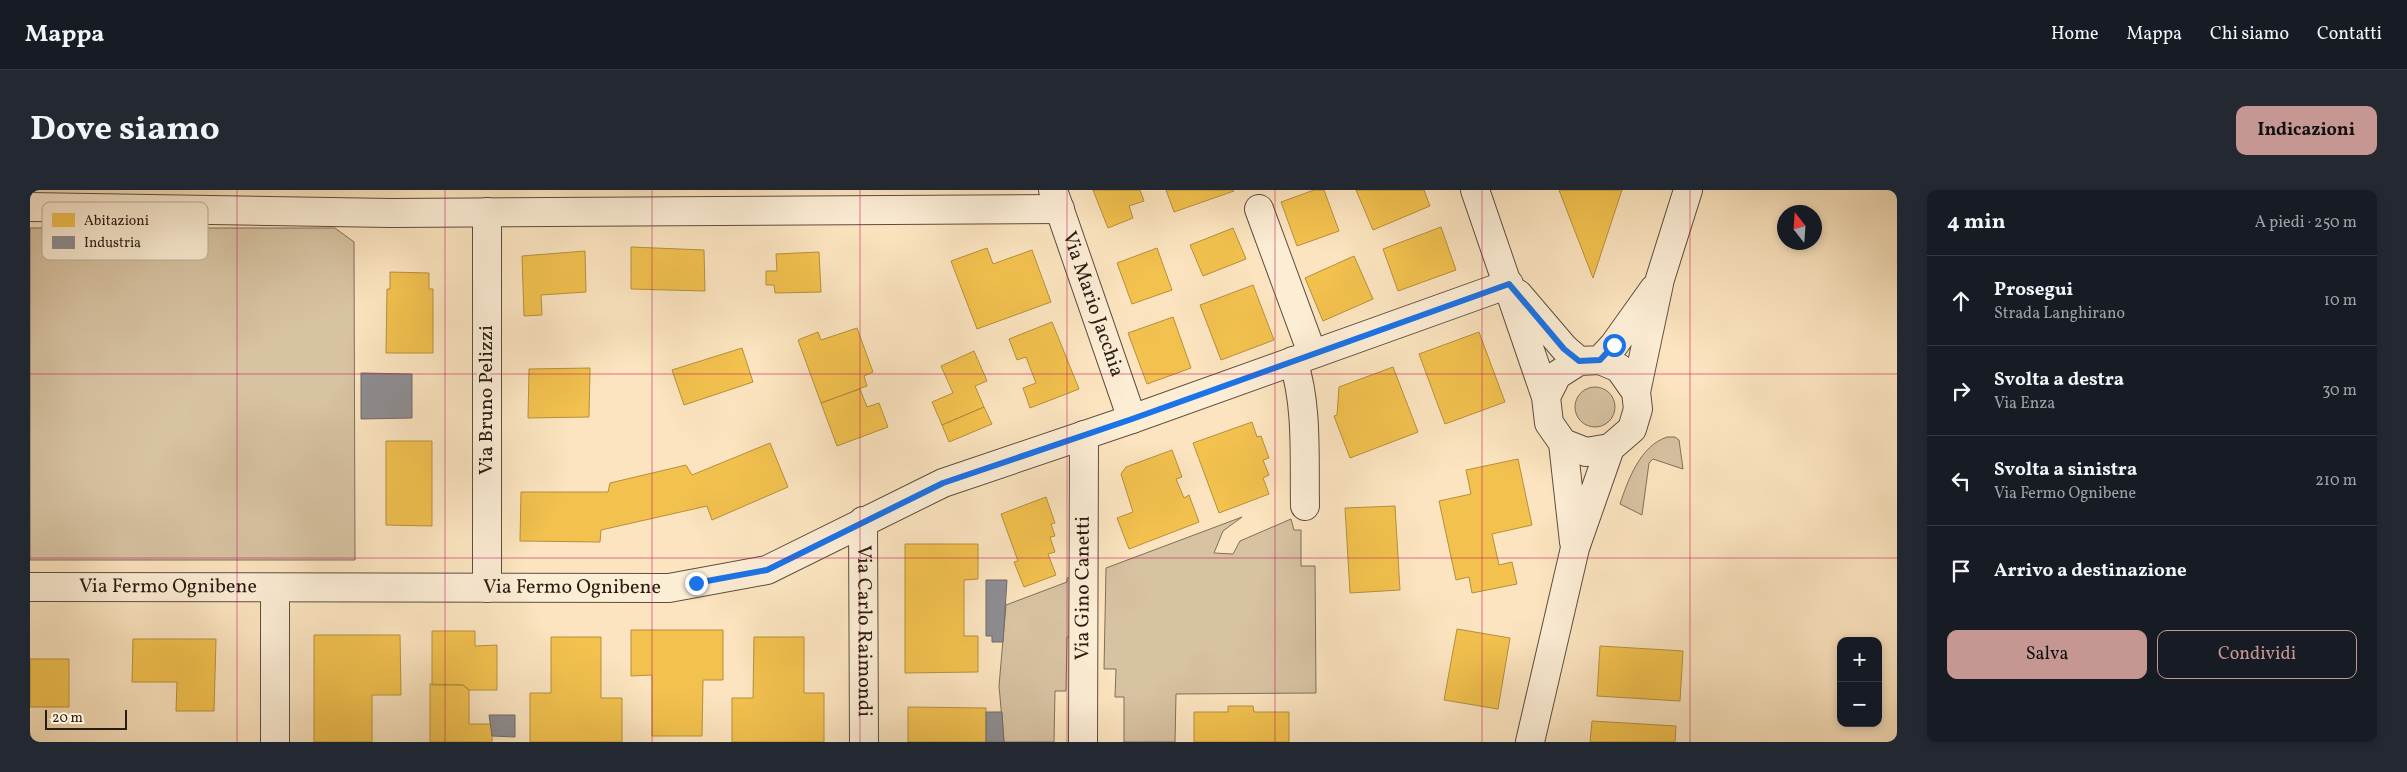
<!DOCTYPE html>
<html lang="it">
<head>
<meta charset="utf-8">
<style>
  body { margin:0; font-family:Vollkorn,serif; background:#242831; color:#f1f3f6 }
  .controls { position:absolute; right:15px; bottom:15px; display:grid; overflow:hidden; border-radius:10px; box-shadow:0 2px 8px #0003 }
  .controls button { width:45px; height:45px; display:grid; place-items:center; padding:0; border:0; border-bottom:1px solid #363941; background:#171b24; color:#f1f3f6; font:25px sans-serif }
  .compass { position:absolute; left:1747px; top:15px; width:45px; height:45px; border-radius:50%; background:#171b24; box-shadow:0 2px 8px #0003; rotate:343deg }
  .scale { position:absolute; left:15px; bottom:12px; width:82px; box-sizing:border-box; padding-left:5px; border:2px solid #281c13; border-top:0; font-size:14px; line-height:18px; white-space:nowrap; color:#281c13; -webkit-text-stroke:4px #fcedd5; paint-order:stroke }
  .stop { position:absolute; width:15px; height:15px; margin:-11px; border:4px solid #1a73e8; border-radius:50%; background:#fff }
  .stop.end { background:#1a73e8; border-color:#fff; box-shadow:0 1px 5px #0008 }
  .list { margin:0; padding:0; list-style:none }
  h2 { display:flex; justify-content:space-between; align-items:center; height:65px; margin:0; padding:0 20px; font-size:21px }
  h2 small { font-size:16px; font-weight:400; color:#9ea1a6 }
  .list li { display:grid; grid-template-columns:32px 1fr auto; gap:15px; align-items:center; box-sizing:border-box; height:90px; padding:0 20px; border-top:1px solid #363941 }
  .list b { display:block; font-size:19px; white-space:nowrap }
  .list p { margin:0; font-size:16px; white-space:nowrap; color:#9ea1a6 }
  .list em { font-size:16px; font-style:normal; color:#9ea1a6 }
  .actions { display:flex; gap:10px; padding:15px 20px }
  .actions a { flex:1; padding:11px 0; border:1px solid #c59692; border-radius:10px; text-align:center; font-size:18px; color:#c59692 }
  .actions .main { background:#c59692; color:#111 }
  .icon { flex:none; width:28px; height:28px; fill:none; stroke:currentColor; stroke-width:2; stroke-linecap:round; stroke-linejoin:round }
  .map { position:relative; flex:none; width:1867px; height:552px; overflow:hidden; border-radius:10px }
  header { display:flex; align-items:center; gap:30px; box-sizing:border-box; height:70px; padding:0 25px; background:#171b24; border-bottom:1px solid #363941 }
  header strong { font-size:24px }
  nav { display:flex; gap:28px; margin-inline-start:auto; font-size:18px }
  .intro { display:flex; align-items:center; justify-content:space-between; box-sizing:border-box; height:120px; padding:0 30px }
  h1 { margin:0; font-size:35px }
  .button { padding:12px 22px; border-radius:10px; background:#c59692; color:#111; font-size:18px; font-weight:700 }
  main { display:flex; gap:30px; padding:0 30px }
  aside { flex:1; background:#171b24; border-radius:10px; box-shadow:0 2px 8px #0003 }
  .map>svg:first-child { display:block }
  .green { fill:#d7c2a2; stroke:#806f5a }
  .homes { fill:#f2c14e; stroke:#b5903c }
  .industry { fill:#8d8d92; stroke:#6f6b6c }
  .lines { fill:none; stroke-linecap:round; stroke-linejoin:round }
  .minor-casing { stroke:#5d4e3e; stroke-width:30 }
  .tertiary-casing { stroke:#5d4e3e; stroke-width:30 }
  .minor { stroke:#fcedd5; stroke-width:28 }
  .tertiary { stroke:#fcedd5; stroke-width:28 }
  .route { stroke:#1a73e8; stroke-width:6 }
  .grid { fill:none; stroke:#c2185b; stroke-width:1; stroke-opacity:0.55 }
  .labels { text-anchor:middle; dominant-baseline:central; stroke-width:5; stroke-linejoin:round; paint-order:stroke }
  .street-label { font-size:20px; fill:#281c13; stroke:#fcedd5 }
  .key { fill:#fcedd5; stroke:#bcae9b; stroke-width:1 }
  .key-label { font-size:14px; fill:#281c13 }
</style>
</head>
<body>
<header>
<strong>Mappa</strong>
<nav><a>Home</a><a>Mappa</a><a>Chi siamo</a><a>Contatti</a></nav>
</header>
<div class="intro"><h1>Dove siamo</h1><a class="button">Indicazioni</a></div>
<main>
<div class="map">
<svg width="1867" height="552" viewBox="0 0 1867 552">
  <rect width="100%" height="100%" fill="#fbe4bf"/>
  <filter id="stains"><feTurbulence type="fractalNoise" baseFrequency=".004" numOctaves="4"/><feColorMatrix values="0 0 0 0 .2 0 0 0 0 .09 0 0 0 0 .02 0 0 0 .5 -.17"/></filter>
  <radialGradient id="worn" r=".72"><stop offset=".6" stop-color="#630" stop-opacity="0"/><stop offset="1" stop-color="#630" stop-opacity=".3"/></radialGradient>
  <path class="green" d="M0 38H305L324 52 325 370H0Z
    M1545 217a20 20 0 1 1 40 0a20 20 0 1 1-40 0Z
    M1637 247H1645L1649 250 1653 279 1623 269 1619 273 1612 325 1590 314C1598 290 1610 256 1637 247Z
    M1212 327 1193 341 1184 363 1203 364 1210 351 1261 329 1264 340H1271V376H1285L1286 503 1146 504 1145 552H1094V507H1085L1086 479H1074L1076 378Z
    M1037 388H1046L1045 447H1037L1036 501H1025L1024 552H974L969 496 976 415 1037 392Z"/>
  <path class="homes" d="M1063 0H1110L1114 11 1099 16 1103 28 1078 38Z
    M1136 0H1203L1204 1 1144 22Z
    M1284 0H1294L1309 41 1267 56 1251 12Z
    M1326 0H1394L1400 16 1343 40Z
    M1529 0H1592L1563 88Z
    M1411 37 1426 80 1368 101 1353 59Z
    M1203 38 1216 69 1173 86 1160 55Z
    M601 57 674 60 675 101 601 99Z
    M957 58 963 74 1002 60 1021 112 947 139 921 71Z
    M1127 58 1142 100 1102 114 1087 73Z
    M555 61 556 102 511 105 512 125 494 126 492 66Z
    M789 62 791 102 745 103 744 95H736V81H747L746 64Z
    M1324 66 1343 109 1293 131 1275 88Z
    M360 82 399 83V99H403V163H356L357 99H360Z
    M1223 95 1244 150 1191 170 1170 115Z
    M1143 127 1161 178 1117 194 1098 143Z
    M1022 132 1049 199 1000 218 993 198 1006 193 996 167 987 170 979 149Z
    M827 138 843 182 834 186 837 196 791 213 768 150 788 142 791 150Z
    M1449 142 1475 212 1415 234 1389 164Z
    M712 158 723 192 654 215 642 180Z
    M944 161 957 191 945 196 954 217 912 235 902 212 923 203 911 176Z
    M1363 177 1388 242 1320 268 1304 226 1307 225 1309 197Z
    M560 178 559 227 498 228 499 179Z
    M830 199 837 217 849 213 858 237 807 256 791 213Z
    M954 217 962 234 919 252 912 235Z
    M1222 232 1227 247 1231 246 1239 268 1233 270 1239 285 1233 288 1239 304 1189 323 1163 253Z
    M356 251H402V336L356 335Z
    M740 253 758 297 682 330 677 316 571 340 570 352 490 351 491 302H578L580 293 656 275 662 285Z
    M1142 260 1152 287 1146 289 1154 308 1159 305 1169 332 1099 359 1087 328 1103 322 1091 284 1096 277Z
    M1488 269 1502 335 1462 344 1469 375 1482 372 1487 394 1442 403 1439 387 1426 390 1409 311 1441 304 1436 280Z
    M1016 307 1025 333 1021 334 1025 346 1020 347 1025 362 1018 364 1026 385 994 397 984 372 988 371 971 324Z
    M1365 316 1370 400 1320 403 1315 318Z
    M875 354H948V389L934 390V446H948V482L875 483Z
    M1427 439 1480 448 1468 519 1414 510Z
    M601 440H693V490H673L672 546H622V485L601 486Z
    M402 441H445V456L467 455V500H439L433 495H402Z
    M284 445H370L371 505H342V552H284Z
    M521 447H571V508H592V552H500V503H521Z
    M724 447H774V503H794V552H702V508H723Z
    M103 449H186L184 521H146L147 492H102Z
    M1570 456 1653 461 1650 511 1567 506Z
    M0 469H39V517H0Z
    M400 494 433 495 439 500V534H462V552H400Z
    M1198 516H1223L1224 522H1259V552H1164V522H1198Z
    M878 517 956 518V552H878Z
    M1562 531 1646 536 1645 552H1560Z"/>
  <path class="industry" d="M331 183 382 184V228L331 229Z
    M956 390H977L973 452H962V446H956Z
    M956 522H972L974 552H956Z
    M459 525H485V547L462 546Z"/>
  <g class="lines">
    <g class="minor-casing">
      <g id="minor">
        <path id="s1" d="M1023 0 1102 229"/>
        <path d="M0 17 361 23 1030 19"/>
        <path d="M1229 19 1282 163"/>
        <path d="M1263 171C1278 214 1274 270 1275 316"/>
        <path id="s2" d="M833 331 834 552"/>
        <path id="s3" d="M0 397 639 398 737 380 913 293 1102 229 1479 94"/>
        <path d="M457 398V22"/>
        <path d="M245 552V398"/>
        <path id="s4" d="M1053 552 1054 245"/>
      </g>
    </g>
    <g class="tertiary-casing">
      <path id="tertiary" d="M1445 0 1516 207
        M1488 104 1535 159 1549 171
        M1570 170 1584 155 1624 99
        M1533 253 1544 352
        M1580 258 1556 262 1533 253 1519 233 1516 207 1527 185 1549 171 1570 170 1589 178 1606 202
        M1500 552 1545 358 1580 258 1602 239 1608 219 1606 202 1630 89 1658 0"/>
    </g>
    <use href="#minor" class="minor"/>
    <use href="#tertiary" class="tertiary"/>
  </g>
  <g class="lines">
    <path class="route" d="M666 393 737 380 913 293 1102 229 1479 94 1534 159 1549 171 1570 170 1584 155"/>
  </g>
  <path class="grid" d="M207 0V552M415 0V552M622 0V552M830 0V552M1037 0V552M1245 0V552M1452 0V552M1660 0V552M0 184H1867M0 368H1867"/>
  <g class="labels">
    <g class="street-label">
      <text stroke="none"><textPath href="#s1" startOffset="121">Via Mario Jacchia</textPath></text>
      <text transform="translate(457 210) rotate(-90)">Via Bruno Pelizzi</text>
      <text stroke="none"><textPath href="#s3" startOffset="138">Via Fermo Ognibene</textPath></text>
      <text stroke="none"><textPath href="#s3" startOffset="542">Via Fermo Ognibene</textPath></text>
      <text stroke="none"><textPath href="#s4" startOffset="154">Via Gino Canetti</textPath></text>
      <text stroke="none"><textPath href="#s2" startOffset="110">Via Carlo Raimondi</textPath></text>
    </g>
  </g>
  <rect x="12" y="12" width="166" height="58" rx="8" class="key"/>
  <rect x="22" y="23" width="23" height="14" fill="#f2c14e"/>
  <rect x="22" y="46" width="23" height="13" fill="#8d8d92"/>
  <g class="key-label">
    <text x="54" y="35">Abitazioni</text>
    <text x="54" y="57">Industria</text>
  </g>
  <rect width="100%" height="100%" filter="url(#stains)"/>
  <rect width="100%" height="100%" fill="url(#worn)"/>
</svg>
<div class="controls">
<button>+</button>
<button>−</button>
</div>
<svg class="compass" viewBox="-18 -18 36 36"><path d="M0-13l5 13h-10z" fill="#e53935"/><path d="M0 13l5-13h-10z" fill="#9ea1a6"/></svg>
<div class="scale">20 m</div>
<div class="stop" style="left:1584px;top:155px"></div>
<div class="stop end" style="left:666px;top:393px"></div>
</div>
<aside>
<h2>4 min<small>A piedi · 250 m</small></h2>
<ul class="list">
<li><svg class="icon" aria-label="ahead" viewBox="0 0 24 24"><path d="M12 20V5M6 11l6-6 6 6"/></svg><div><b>Prosegui</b><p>Strada Langhirano</p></div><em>10 m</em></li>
<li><svg class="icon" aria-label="right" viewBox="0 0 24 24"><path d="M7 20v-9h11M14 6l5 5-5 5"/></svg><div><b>Svolta a destra</b><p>Via Enza</p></div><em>30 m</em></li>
<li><svg class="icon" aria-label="left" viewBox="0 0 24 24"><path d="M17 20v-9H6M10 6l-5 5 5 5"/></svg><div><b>Svolta a sinistra</b><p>Via Fermo Ognibene</p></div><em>210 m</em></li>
<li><svg class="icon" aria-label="arrive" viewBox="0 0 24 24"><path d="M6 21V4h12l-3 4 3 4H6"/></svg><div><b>Arrivo a destinazione</b></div></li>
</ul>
<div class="actions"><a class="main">Salva</a><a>Condividi</a></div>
</aside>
</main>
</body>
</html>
